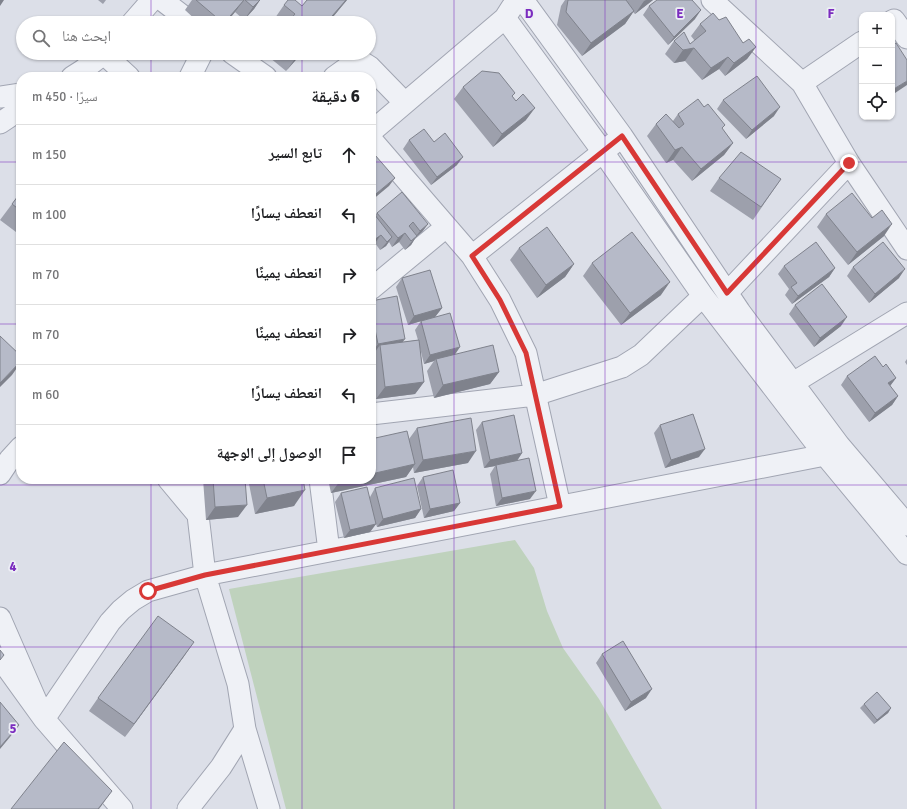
<!DOCTYPE html>
<html lang="ar">
<head>
<meta charset="utf-8">
<style>
  body { margin:0; font-family:Signika,"Noto Naskh Arabic",sans-serif; background:#f2f2f2; color:#202124; direction:rtl }
  .controls { position:absolute; right:12px; top:12px; display:grid; overflow:hidden; border-radius:8px; box-shadow:0 1px 3px #0004 }
  .controls button { width:36px; height:36px; display:grid; place-items:center; padding:0; border:0; border-bottom:1px solid #e0e0e0; background:#fff; color:#202124; font:20px sans-serif }
  .stop { position:absolute; width:12px; height:12px; margin:-9px; border:3px solid #d83836; border-radius:50%; background:#fff }
  .stop.end { background:#d83836; border-color:#fff; box-shadow:0 1px 4px #0008 }
  .list { margin:0; padding:0; list-style:none }
  h2 { display:flex; justify-content:space-between; align-items:center; height:52px; margin:0; padding:0 16px; font-size:17px }
  h2 small { font-size:13px; font-weight:400; color:#757577 }
  .list li { display:grid; grid-template-columns:26px 1fr auto; gap:12px; align-items:center; box-sizing:border-box; height:60px; padding:0 16px; border-top:1px solid #e0e0e0 }
  .list b { display:block; font-size:15px; white-space:nowrap }
  .list em { font-size:13px; font-style:normal; color:#757577 }
  .icon { flex:none; width:22px; height:22px; fill:none; stroke:currentColor; stroke-width:2; stroke-linecap:round; stroke-linejoin:round }
  .map { position:relative; flex:none; width:907px; height:809px; overflow:hidden; direction:ltr }
  .search { position:absolute; background:#fff; box-shadow:0 1px 3px #0004; left:16px; top:16px; width:360px; height:44px; display:flex; align-items:center; gap:10px; box-sizing:border-box; padding:0 14px; border-radius:22px; color:#757577; font-size:15px }
  .panel { position:absolute; background:#fff; box-shadow:0 1px 3px #0004; left:16px; top:72px; width:360px; height:412px; border-radius:16px; direction:rtl }
  .map>svg:first-child { display:block }
  .green { fill:#bfd2bd }
  .lines { fill:none; stroke-linecap:round; stroke-linejoin:round }
  .minor-casing { stroke:#a1a5b2; stroke-width:23 }
  .minor { stroke:#eff1f6; stroke-width:21 }
  .wall { fill:#9da0ac }
  .shaded-wall { fill:#7f828c }
  .building { fill:#b6bac8; stroke:#7f828c }
  .route { stroke:#d83836; stroke-width:5 }
  .grid { fill:none; stroke:#7b2cbf; stroke-width:1; stroke-opacity:0.55 }
  .grid-label { font-size:13px; text-anchor:middle; font-weight:bold; fill:#7b2cbf; stroke:#eceef5; stroke-width:3.5; stroke-linejoin:round; paint-order:stroke }
</style>
</head>
<body>
<div class="map">
<svg width="907" height="809" viewBox="0 0 907 809">
  <rect width="100%" height="100%" fill="#dcdfe8"/>
  <path class="green" d="M515 540 534 568 547 611 563 648 599 699 662 809H286L229 589Z"/>
  <g class="lines">
    <g class="minor-casing">
      <path id="minor" d="M162 0 192 23
        M523 0 622 136 740 312 839 445 907 525
        M712 0 802 83 849 163 907 249
        M505 18 603 152 703 296 825 455 907 554
        M892 21 894 20 907 38
        M132 23 152 0
        M232 53 266 77
        M104 54 129 77
        M72 77 83 70 105 53
        M190 77 202 53
        M334 77 355 62H362L370 67 405 103
        M802 83 862 42
        M0 97 21 94
        M0 123 21 109
        M371 132 505 18 512 7
        M371 139 472 256 500 300 526 353 560 506
        M472 256 614 143
        M371 289 446 227
        M727 293 849 163
        M793 383 907 313
        M371 414 535 395 622 367 641 355 703 296
        M0 474 10 459 21 447
        M168 479 198 515
        M320 479 329 551
        M0 618 44 719 122 809
        M0 658 44 719 110 622 121 610 133 600 148 591 205 575 825 455
        M245 729 269 809
        M188 809 221 767 245 729 238 684 205 575 198 515 195 479"/>
    </g>
    <use href="#minor" class="minor"/>
  </g>
  <path class="wall" d="M98 0H106L103 4Z
    M192 0H260L254 9 244 20 235 12 226 23H199L185 10Z
    M307 0H347L342 6 328 23H281L275 18 284 5 302 6Z
    M565 0H653L635 14 633 12 625 24 582 56 557 25 561 6Z
    M649 6 695 19 668 45 643 15Z
    M719 20 743 43 756 47 747 59 725 76 719 69 702 80 685 61 674 63 665 54 674 41 690 44 695 41 691 36 700 24Z
    M264 53H302L286 71Z
    M463 87 513 97 526 120 493 147 454 99Z
    M723 100 774 116 746 139 717 109Z
    M678 114 722 129 733 143 724 155 692 181 673 160 666 163 647 136 656 124 673 121Z
    M409 140 434 142 457 165 431 185 403 149Z
    M719 178 781 179 753 220 710 191Z
    M21 192V233L20 235 0 220Z
    M371 210 375 215 377 213 428 224 422 232 416 237 411 245 405 250 399 242 392 247 389 242 386 246 380 250 375 243 374 244V245L371 250Z
    M826 214 872 218 884 236 848 265 817 227Z
    M519 248 574 264 565 277 537 298 510 260Z
    M592 263 661 295 621 325 583 276Z
    M784 266 835 268 829 277 792 304 785 295 789 289 778 274Z
    M853 267 899 278 869 303 847 276Z
    M402 278 442 308 435 317 455 354 499 372 490 384 434 398 427 371 434 361 424 364 420 348 424 382 415 394 376 399 371 358 375 352H372L371 350V301L402 342 418 340 415 330 421 321 408 325 396 287Z
    M795 305 841 326 814 347 789 314Z
    M907 359V365L905 362Z
    M883 367 896 378 890 386 898 396 892 405 869 422 841 385 847 376Z
    M482 422 522 453 517 461 530 499 496 506 490 474 495 466 484 468 476 430Z
    M660 425 699 457 665 468 654 433Z
    M417 428 468 463 414 473 413 467 406 477 331 493 328 479H371L409 439Z
    M423 477 460 503 454 511 424 518 417 486Z
    M203 479H245L238 517 206 520Z
    M248 479H303L294 506 255 514Z
    M375 488 421 509 415 518 377 527 376 524 370 532 344 538 335 502 341 493 370 497Z
    M602 654 646 698 625 711 596 663Z
    M185 655 125 737 89 711 98 698Z
    M864 704 891 708 888 713 874 724 860 708Z"/>
  <path class="shaded-wall" d="M0 0H4L0 6Z
    M244 0 235 12 226 23H224Z
    M260 0 254 9 244 20 253 7Z
    M346 0H347L342 6 328 23H326Z
    M646 0H653L635 14 644 1Z
    M701 10 695 19 668 45 674 37Z
    M634 11 625 24 582 56 591 43Z
    M756 47 747 59 725 76 734 63Z
    M694 48 685 61 674 63 683 50Z
    M300 53H302L286 71 295 59Z
    M728 57 719 69 702 80 711 68Z
    M907 81V85L892 95V90Z
    M780 107 774 116 746 139 752 130Z
    M535 108 526 120 493 147 502 134Z
    M733 143 724 155 692 181 701 169Z
    M682 147 673 160 666 163 675 150Z
    M463 157 457 165 431 185 437 177Z
    M395 178 389 186 371 201V198Z
    M428 224 422 232 416 237 411 245 405 250 420 231Z
    M892 224 884 236 848 265 857 252Z
    M405 233 399 242 392 247 398 238Z
    M381 235 375 243 371 246V244L374 240Z
    M392 237 386 246 380 250 387 242Z
    M574 264 565 277 537 298 546 285Z
    M835 268 829 277 792 304 798 296Z
    M905 269 899 278 869 303 875 294Z
    M670 282 661 295 621 325 630 313Z
    M442 308 435 317 408 325 414 316Z
    M847 317 841 326 814 347 820 338Z
    M405 339 399 347 380 345 375 352H372L378 344Z
    M460 347 454 356 436 359 434 361 424 364 430 355Z
    M21 361V362L12 375 0 387V383Z
    M499 372 490 384 434 398 443 385Z
    M896 378 890 386 888 383Z
    M424 382 415 394 376 399 385 387Z
    M898 396 892 405 869 422 875 413Z
    M705 449 699 457 665 468 671 460Z
    M476 451 468 463 414 473 423 460Z
    M522 453 516 462 496 465 495 466 484 468 490 460Z
    M415 464 406 477 331 493 340 481 348 479H371V474Z
    M305 490 294 506 255 514 267 498Z
    M536 491 530 499 496 506 502 498Z
    M460 503 454 511 424 518 430 509Z
    M247 505 238 517 206 520 215 507Z
    M421 509 415 518 377 527 383 519Z
    M376 524 370 532 344 538 350 530Z
    M194 642 185 655 125 737 134 724Z
    M652 689 646 698 625 711 631 702Z
    M891 708 888 713 874 724 877 720Z
    M19 725 10 737 0 749V747Z
    M112 791 99 809H98Z"/>
  <path class="building" d="M196 0H244L224 23H223Z
    M245 0H260L253 7Z
    M288 0H295L302 6 307 0H346L326 23H287L295 14 284 5Z
    M568 0H626L634 11 591 43 566 12Z
    M657 0H692L701 10 674 37 649 6Z
    M713 13 719 20 726 17 743 43 749 39 756 47 734 63 728 57 711 68 694 48 683 50 674 41 684 32 690 44 706 31 700 24Z
    M896 43 907 60V81L892 90V45Z
    M288 53H300L295 59Z
    M482 71 499 73 515 93 512 96 516 101 523 94 535 108 502 134 463 87Z
    M757 76 780 107 752 130 723 100Z
    M698 99 704 107 708 104 725 125 722 128 733 143 701 169 682 147 675 150 656 124 666 114 679 128 684 124 678 114Z
    M424 129 434 142 445 133 463 157 437 177 409 140Z
    M741 152 781 179 761 207 719 178Z
    M375 155 395 178 371 198V159Z
    M21 192V211L12 204Z
    M402 192 428 224 420 231 413 222 409 226 417 236 411 241 405 233 398 238 377 213Z
    M852 193 872 218 882 210 892 224 857 252 826 214Z
    M371 210 392 237 387 242 381 235 374 240 371 237Z
    M547 227 574 264 546 285 519 248Z
    M632 232 670 282 630 313 592 263Z
    M371 241 374 245 371 248Z
    M816 242 835 268 798 296 791 287 797 283 784 266Z
    M883 242 905 269 875 294 853 267Z
    M430 270 442 308 414 316 402 278Z
    M822 284 847 317 820 338 795 305Z
    M397 296 405 339 378 344 371 310V301Z
    M450 313 460 347 430 355 421 321Z
    M0 336 21 356V361L0 383Z
    M419 340 424 382 385 387 380 345Z
    M493 345 499 372 443 385 436 359Z
    M875 356 883 367 886 364 896 378 888 383 898 396 875 413 847 376Z
    M693 414 705 449 671 460 660 425Z
    M514 415 522 453 490 460 482 422Z
    M471 418 476 451 423 460 417 428Z
    M407 431 415 464 371 474V439Z
    M529 458 536 491 502 498 496 465Z
    M453 470 460 503 430 509 423 477Z
    M414 478 421 509 383 519 375 488Z
    M213 479H245L247 505 215 507Z
    M263 479H303L305 490 267 498Z
    M340 479H348L340 481Z
    M367 487 376 524 350 530 341 493Z
    M158 616 194 642 134 724 98 698Z
    M623 641 652 689 631 702 602 654Z
    M0 650 4 655 0 660Z
    M877 692 891 708 877 720 864 704Z
    M0 702 19 725 0 747Z
    M64 742 112 791 98 809H11Z"/>
  <g class="lines">
    <path class="route" d="M148 591 205 575 560 506 526 353 500 300 472 256 622 136 727 293 849 163"/>
  </g>
  <path class="grid" d="M151 0V23M302 0V23M454 0V809M605 0V809M756 0V809M151 53V77M302 53V77M0 162H21M371 162H907M0 324H21M371 324H907M151 479V809M302 479V809M0 485H907M0 647H907"/>
  <g class="grid-label">
    <text x="529" y="18">D</text>
    <text x="680" y="18">E</text>
    <text x="831" y="18">F</text>
    <text x="13" y="571">4</text>
    <text x="13" y="733">5</text>
  </g>
</svg>
<div class="controls">
<button>+</button>
<button>−</button>
<button><svg class="icon" aria-label="locate" viewBox="0 0 24 24"><circle cx="12" cy="12" r="6"/><path d="M12 2v4M12 18v4M2 12h4M18 12h4"/></svg></button>
</div>
<div class="stop" style="left:148px;top:591px"></div>
<div class="stop end" style="left:849px;top:163px"></div>
<div class="search"><svg class="icon" aria-label="search" viewBox="0 0 24 24"><circle cx="10" cy="10" r="6"/><path d="M15 15l6 6"/></svg>ابحث هنا</div>
<section class="panel">
<h2>6 دقيقة<small>سيرًا · 450 m</small></h2>
<ul class="list">
<li><svg class="icon" aria-label="ahead" viewBox="0 0 24 24"><path d="M12 20V5M6 11l6-6 6 6"/></svg><div><b>تابع السير</b></div><em>150 m</em></li>
<li><svg class="icon" aria-label="left" viewBox="0 0 24 24"><path d="M17 20v-9H6M10 6l-5 5 5 5"/></svg><div><b>انعطف يسارًا</b></div><em>100 m</em></li>
<li><svg class="icon" aria-label="right" viewBox="0 0 24 24"><path d="M7 20v-9h11M14 6l5 5-5 5"/></svg><div><b>انعطف يمينًا</b></div><em>70 m</em></li>
<li><svg class="icon" aria-label="right" viewBox="0 0 24 24"><path d="M7 20v-9h11M14 6l5 5-5 5"/></svg><div><b>انعطف يمينًا</b></div><em>70 m</em></li>
<li><svg class="icon" aria-label="left" viewBox="0 0 24 24"><path d="M17 20v-9H6M10 6l-5 5 5 5"/></svg><div><b>انعطف يسارًا</b></div><em>60 m</em></li>
<li><svg class="icon" aria-label="arrive" viewBox="0 0 24 24"><path d="M6 21V4h12l-3 4 3 4H6"/></svg><div><b>الوصول إلى الوجهة</b></div></li>
</ul>
</section>
</div>
</body>
</html>
